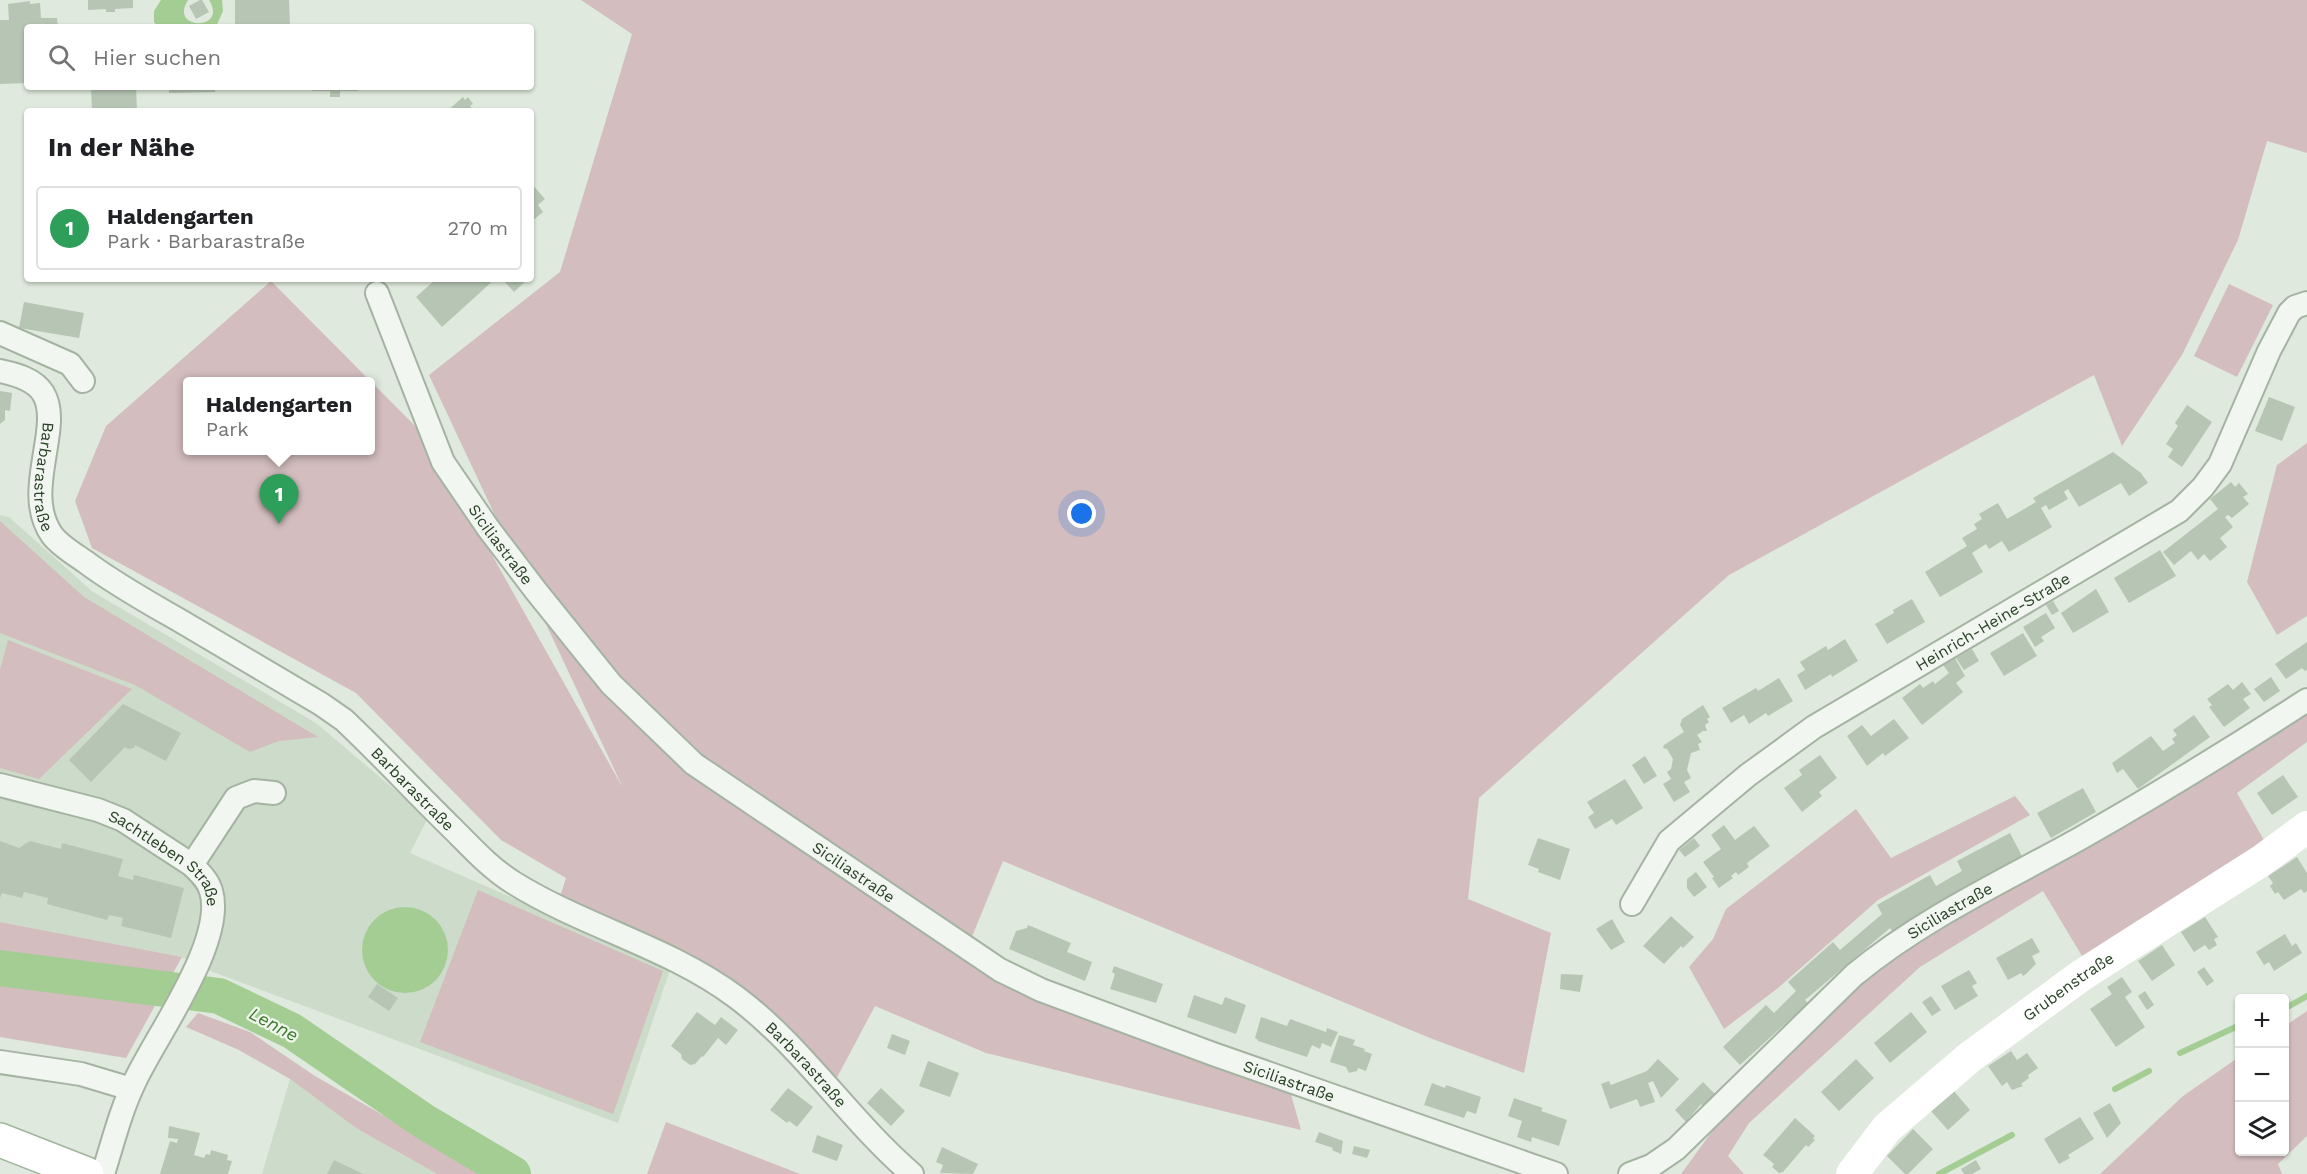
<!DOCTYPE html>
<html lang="de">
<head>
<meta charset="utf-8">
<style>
  body { margin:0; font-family:"Work Sans",sans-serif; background:#f2f2f2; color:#202124 }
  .controls { position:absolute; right:18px; bottom:18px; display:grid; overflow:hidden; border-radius:6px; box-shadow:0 2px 4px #0004 }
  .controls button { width:54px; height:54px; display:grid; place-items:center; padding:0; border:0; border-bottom:2px solid #e0e0e0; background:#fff; color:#202124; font:30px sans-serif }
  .you { position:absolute; left:1082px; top:514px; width:21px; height:21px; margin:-15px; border:4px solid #fff; border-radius:50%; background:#1a73e8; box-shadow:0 0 0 9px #1a73e833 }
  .badge { display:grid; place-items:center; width:39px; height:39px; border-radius:50%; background:#1a73e8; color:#fff; font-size:20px; font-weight:700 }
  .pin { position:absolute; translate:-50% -50px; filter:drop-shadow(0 2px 3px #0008) }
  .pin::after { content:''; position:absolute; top:32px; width:21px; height:18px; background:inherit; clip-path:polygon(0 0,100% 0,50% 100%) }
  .popup { position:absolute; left:183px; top:377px; width:192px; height:78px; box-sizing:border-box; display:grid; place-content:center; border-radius:6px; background:#fff; filter:drop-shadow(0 2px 4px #0005); font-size:20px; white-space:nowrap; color:#757577 }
  .popup b { font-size:22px; color:#202124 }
  .popup::after { content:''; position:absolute; left:50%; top:100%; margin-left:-12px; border:12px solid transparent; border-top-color:#fff }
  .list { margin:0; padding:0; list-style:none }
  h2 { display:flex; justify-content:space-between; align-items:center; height:78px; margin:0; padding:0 24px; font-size:26px }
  h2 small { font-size:20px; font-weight:400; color:#757577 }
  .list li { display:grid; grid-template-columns:39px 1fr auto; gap:18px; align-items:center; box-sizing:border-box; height:84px; margin:0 12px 12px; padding:0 12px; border:2px solid #e0e0e0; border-radius:6px }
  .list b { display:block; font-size:22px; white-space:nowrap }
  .list p { margin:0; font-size:20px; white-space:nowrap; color:#757577 }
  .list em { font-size:20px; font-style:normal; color:#757577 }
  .icon { flex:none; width:33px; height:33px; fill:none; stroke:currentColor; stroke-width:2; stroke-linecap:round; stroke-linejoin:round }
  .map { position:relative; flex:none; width:2307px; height:1174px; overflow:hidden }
  .search { position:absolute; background:#fff; box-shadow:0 2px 4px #0004; left:24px; top:24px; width:510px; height:66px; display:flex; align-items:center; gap:15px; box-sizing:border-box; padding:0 21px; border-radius:6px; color:#757577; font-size:22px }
  .panel { position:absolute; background:#fff; box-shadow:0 2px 4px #0004; left:24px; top:108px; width:510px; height:174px; border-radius:6px }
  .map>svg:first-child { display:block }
  .built { fill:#cddbcb }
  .green { fill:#d3bdbe; fill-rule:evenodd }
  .water { fill:#a4cd94 }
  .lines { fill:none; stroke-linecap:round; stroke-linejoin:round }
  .stream { stroke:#a4cd94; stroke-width:6 }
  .river { stroke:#a4cd94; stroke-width:36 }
  .building { fill:#b7c6b4 }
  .street-casing { stroke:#a5b3a2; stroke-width:26 }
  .primary-casing { stroke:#a0b69b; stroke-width:36 }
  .street { stroke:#f1f7f0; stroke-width:22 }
  .secondary { stroke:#fff; stroke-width:32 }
  .primary { stroke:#fff; stroke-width:33 }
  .labels { text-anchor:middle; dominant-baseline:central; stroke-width:4.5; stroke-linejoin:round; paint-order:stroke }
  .street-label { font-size:16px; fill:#294125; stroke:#eff6ed }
  .water-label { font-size:18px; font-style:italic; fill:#3e792b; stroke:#eff6ed }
</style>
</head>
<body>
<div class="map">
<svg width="2307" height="1174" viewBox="0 0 2307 1174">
  <rect width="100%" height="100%" fill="#dfe9dd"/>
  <path class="built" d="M0 515 9 517 93 592 316 723 428 818 410 853 671 967 618 1123 213 972 182 957 0 922Z
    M290 1079 356 1128 437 1174H262Z"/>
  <path class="green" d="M581 0H2307V153L2267 141 2238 240 2182 355 2122 446 2094 375 1729 575 1479 798 1468 899 1551 933 1524 1073 1430 1038 1003 861 964 956 1290 1091 1301 1130 986 1053 875 1006 834 1083 746 991 558 903 566 878 501 840 356 693 92 548 75 501 106 426 271 281 425 436 623 788 429 375 560 272 632 34ZM188 382H370V450H188Z
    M2229 284 2273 305 2237 377 2194 356Z
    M2307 443V616L2277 635 2247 582 2277 465Z
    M0 521 84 597 318 737 279 741 250 752 135 685 0 633Z
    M8 640 132 689 39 779 0 768V669Z
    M2307 709V742L2237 793 2268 847 2085 961 2043 891 1920 967 1749 1123 1728 1156 1744 1174H1681L1724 1115 1894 953Z
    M2015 796 2030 815 1878 900 1778 988 1724 1029 1689 967 1713 939 1726 909 1856 809 1891 858Z
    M478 890 663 971 613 1114 420 1042Z
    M0 922 182 957 126 1058 0 1037Z
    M2307 1011V1136L2278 1164 2282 1174H2100L2183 1096 2239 1057 2240 1152H2284L2285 1026Z
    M198 1013 250 1032 315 1076 485 1174H437L356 1128 290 1079 239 1050 186 1027Z
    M666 1122 800 1174H647Z"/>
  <path class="water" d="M161 0H188C168 31 229 31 209 0H222L223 11 216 27H158L154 22V11Z
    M362 950a43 43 0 1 1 86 0a43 43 0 1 1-86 0Z"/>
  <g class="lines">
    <path class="stream" d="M2284 1009 2307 996
      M2180 1053 2240 1025
      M2115 1089 2149 1071
      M1939 1174 2012 1135"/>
    <path class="river" d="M0 968 219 996 292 1031 425 1122 513 1174"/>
  </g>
  <path class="building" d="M88 0H133V8L115 9V12H106V9L88 10Z
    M200 0H202L209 12 196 19 189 6Z
    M235 0H289L290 27H235Z
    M30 1V4L40 3 41 18H57L58 27H27V83L0 84V20H9L8 4Z
    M91 87H136L137 111H92Z
    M169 87H215V92L169 93Z
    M312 87H358V91H340V97H330V91H312Z
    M463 97 465 100 468 97 473 104 470 106 474 111H447Z
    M531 183 545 199 538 205 543 212 531 222Z
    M436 279H495L442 327 416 297Z
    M502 279H528L514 292Z
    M24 302 84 313 79 338 19 328Z
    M0 391 12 393 10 411 5 410V420L0 424Z
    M2269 397 2295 407 2282 441 2255 431Z
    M2187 405 2212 422 2182 467 2168 457 2173 449 2166 444 2178 426 2175 423Z
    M2113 452 2141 473 2148 483 2129 496 2121 483 2079 507 2068 489 2064 492 2068 499 2049 510 2046 505 2041 508 2052 527 2009 552 2002 541 1989 549 1986 544 1972 553 1983 572 1940 597 1925 572 1967 546 1962 538 1977 529 1974 524 1982 519 1979 514 1998 503 2007 519 2036 502 2033 498Z
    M2231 482 2235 487 2239 483 2248 494 2243 497 2249 504 2232 518 2228 515 2225 517 2233 527 2220 538 2227 547 2210 561 2204 554 2198 560 2191 551 2174 565 2163 552 2218 509 2210 499Z
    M2160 550 2176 576 2129 603 2114 578Z
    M2096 589 2109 612 2073 633 2061 613Z
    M1912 599 1925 622 1887 644 1875 624 1894 613 1893 610Z
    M2053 601 2059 611 2052 615 2046 605Z
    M2046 613 2055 628 2041 637 2044 641 2035 647 2023 627Z
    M2023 633 2037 656 2004 676 1990 653Z
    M1845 639 1858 661 1832 677 1831 674 1805 690 1797 675 1805 670 1800 662 1826 646 1828 650Z
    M2307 642V670L2305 671 2302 668 2286 679 2275 664Z
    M1972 649 1979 661 1964 670 1956 658Z
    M1955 658 1965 676 1956 683 1963 692 1922 725 1902 698 1920 684 1923 688 1933 681 1935 684 1949 673 1943 665Z
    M2271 677 2280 691 2264 702 2254 689Z
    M1779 678 1793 701 1768 716 1766 713 1749 724 1744 715 1731 723 1722 708 1756 688 1758 691Z
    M2242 682 2251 694 2243 699 2250 708 2224 727 2209 707 2212 705 2207 699 2228 684 2233 690Z
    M123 704 181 733 166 761 135 745 134 748 128 749 125 747 91 782 69 760Z
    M1703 705 1710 717 1707 719 1709 722 1705 725 1707 731H1703L1697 735 1702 742 1698 744 1700 750 1691 753 1687 770 1691 778 1684 782 1690 792 1674 802 1663 784 1671 779 1667 772 1671 769 1673 759 1667 749 1663 748 1664 745 1684 732 1680 725 1682 719Z
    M2194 715 2210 737 2138 789 2123 769 2117 773 2112 763 2151 736 2163 751 2175 743 2172 739 2177 735 2173 730Z
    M1894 719 1909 738 1885 756 1883 753 1867 766 1847 736 1862 725 1871 736Z
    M1820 755 1837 778 1819 792 1822 796 1802 812 1784 788 1802 775 1799 770Z
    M1645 756 1657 776 1644 784 1632 765Z
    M2283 775 2298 797 2272 815 2257 793Z
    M1625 779 1643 808 1616 825 1612 819 1595 829 1588 817 1594 813 1587 802Z
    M2083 788 2096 812 2051 838 2037 813Z
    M1724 825 1735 840 1754 826 1770 846 1747 863 1749 867 1738 875 1736 872 1731 876 1733 878 1719 888 1712 878 1714 877 1703 862 1721 849 1711 835Z
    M2010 833 2023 858 1970 886 1892 931 1890 928 1805 1000 1808 1003 1740 1065 1723 1047 1766 1005 1774 1013 1796 991 1788 982 1833 942 1840 950 1882 914 1877 905 1930 875 1936 886 1962 871 1957 861Z
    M1538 838 1570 849 1560 880 1538 872 1539 869 1528 865Z
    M1694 838 1700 846 1685 857 1679 850Z
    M0 841 19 848 30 841 61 849 62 843 123 859 118 876 133 880 134 875 184 888 171 938 121 926 123 918 109 915 107 920 47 904 48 898 24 892 22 898 2 893 0 898Z
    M2297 857 2307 873V891L2304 893 2301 889 2284 900 2278 892 2275 894 2270 886 2273 883 2268 876Z
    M1696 872 1707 887 1694 897 1687 888V879Z
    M1671 916 1694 937 1683 948 1681 946 1664 964 1643 946Z
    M2205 917 2218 937 2214 939 2217 945 2209 950 2205 945 2194 952 2181 932Z
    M1612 919 1625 942 1611 950 1596 929Z
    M1028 925 1071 943 1067 952 1092 962 1085 981 1009 949 1016 931 1027 928Z
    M2285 934 2292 946 2296 943 2302 953 2274 971 2269 962 2264 965 2256 952Z
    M2032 938 2040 952 2032 956 2036 964 2026 974 2023 976 2021 973 2008 980 1996 958Z
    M2162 945 2175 965 2152 981 2138 961Z
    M1114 966 1163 984 1156 1003 1110 989 1115 974 1112 972Z
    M2204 967 2214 981 2207 986 2197 972Z
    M1969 970 1977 983 1972 986 1978 996 1955 1010 1941 986Z
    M1561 974 1583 975 1580 992 1560 989Z
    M2122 977 2132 992 2125 997 2145 1027 2116 1047 2090 1009 2112 994 2107 987Z
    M377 984 398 998 389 1011 368 997Z
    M2145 991 2154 1005 2147 1010 2138 996Z
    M1194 995 1222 1005 1225 997 1246 1005 1236 1034 1187 1017Z
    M1931 996 1941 1010 1932 1016 1922 1002Z
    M697 1012 715 1025 721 1017 738 1030 726 1045 718 1038 703 1057 702 1056 695 1064 690 1065 682 1059 681 1054 671 1046Z
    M1911 1012 1927 1032 1890 1063 1874 1043Z
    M1261 1017 1287 1026 1290 1019 1326 1032 1327 1028 1338 1032 1331 1047 1322 1043 1320 1049 1312 1045 1307 1057 1258 1041V1040L1255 1038Z
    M892 1034 910 1041 905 1055 887 1048Z
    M1339 1035 1355 1040 1353 1045 1365 1049 1364 1051 1372 1054 1366 1071 1358 1068 1357 1071 1349 1073 1346 1067 1330 1062Z
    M2011 1051 2017 1060 2027 1053 2038 1068 2028 1075 2029 1078 2021 1084 2023 1086 2012 1090 2007 1082 2002 1086 1988 1066Z
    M1658 1059 1679 1079 1661 1098 1653 1081 1648 1083 1655 1102 1640 1107 1637 1099 1610 1109 1601 1084 1609 1081 1611 1085 1647 1071Z
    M1856 1059 1874 1078 1839 1111 1821 1092Z
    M928 1061 959 1073 950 1097 919 1086Z
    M1703 1082 1715 1094 1702 1106 1701 1104 1686 1122 1675 1110Z
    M1432 1083 1445 1088 1446 1085 1481 1097 1476 1114 1467 1111 1464 1118 1424 1105Z
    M788 1088 813 1107 797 1127 789 1121 787 1123 770 1110Z
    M881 1088 905 1111 891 1126 867 1103Z
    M1953 1090 1970 1110 1948 1130 1930 1110Z
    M1514 1098 1543 1108 1541 1111 1567 1120 1559 1146 1532 1137 1531 1142 1517 1137 1522 1121 1508 1116Z
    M2110 1103 2121 1123 2107 1138 2093 1113Z
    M2080 1117 2094 1139 2068 1155 2070 1158 2059 1164 2044 1139Z
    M1795 1118 1815 1136 1813 1138 1815 1140 1808 1147 1806 1145 1783 1172 1779 1173 1772 1167 1774 1164 1763 1155Z
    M169 1126 200 1133 194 1155 204 1158 206 1154 210 1155 211 1150 228 1155 227 1160 232 1161 228 1174H160L170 1141 177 1143 178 1139 168 1138Z
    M1913 1129 1933 1149 1908 1174H1905L1887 1156Z
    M1319 1132 1343 1141 1341 1154 1332 1150 1333 1148 1315 1142Z
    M817 1135 843 1145 837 1161 812 1152Z
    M1354 1146 1370 1150 1367 1158 1352 1154Z
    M942 1147 978 1164 973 1174 940 1173 943 1165 936 1162Z
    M334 1160 363 1174H327Z
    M1976 1160 1981 1169 1972 1174H1964L1961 1169Z"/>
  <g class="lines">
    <g class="street-casing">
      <g id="street">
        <path id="s1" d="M377 293 443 462 488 528 536 591 611 684 694 764 1000 970 1041 990 1213 1054 1556 1174"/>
        <path d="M0 333 70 364 83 381"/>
        <path id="s2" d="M0 371C15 374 34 379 43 393 64 427 21 491 52 535 60 546 76 555 87 563 118 586 151 604 184 623 230 650 275 677 321 704L344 720C381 755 416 793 453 829 472 848 491 869 514 883 585 927 669 947 736 997 803 1047 849 1120 912 1174"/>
        <path id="s3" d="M0 785 98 810 123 820 192 865C200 873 208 880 211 891 226 940 158 1033 136 1079 121 1109 113 1142 103 1174"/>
        <path d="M192 865 236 798 254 791 274 793"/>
        <path id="s4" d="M1632 904 1669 841 1748 775 1814 727 2179 511 2203 487 2220 464 2269 351 2289 313 2295 307 2307 303"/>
        <path d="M0 1062 81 1074 131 1089"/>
        <path id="s5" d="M1630 1174 1651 1166 1676 1149 1854 975C1923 918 2004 881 2081 838 2158 794 2233 748 2307 700"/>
      </g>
    </g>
    <g class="primary-casing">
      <path id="primary" d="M0 1140 87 1174"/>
    </g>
    <use href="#street" class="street"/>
    <path class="secondary" id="s6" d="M1852 1174 1887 1128 1970 1057 2082 975 2261 861 2307 827"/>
    <use href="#primary" class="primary"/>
  </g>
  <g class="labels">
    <g class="street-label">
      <text stroke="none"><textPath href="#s2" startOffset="135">Barbarastraße</textPath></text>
      <text stroke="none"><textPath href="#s1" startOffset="282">Siciliastraße</textPath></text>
      <text stroke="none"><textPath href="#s4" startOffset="465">Heinrich-Heine-Straße</textPath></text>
      <text stroke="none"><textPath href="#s2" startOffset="639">Barbarastraße</textPath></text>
      <text stroke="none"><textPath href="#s3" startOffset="186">Sachtleben Straße</textPath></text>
      <text stroke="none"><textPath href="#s1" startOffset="768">Siciliastraße</textPath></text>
      <text stroke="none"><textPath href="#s5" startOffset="417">Siciliastraße</textPath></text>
      <text stroke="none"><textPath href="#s6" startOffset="288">Grubenstraße</textPath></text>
      <text stroke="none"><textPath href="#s2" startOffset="1125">Barbarastraße</textPath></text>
      <text stroke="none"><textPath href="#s1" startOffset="1254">Siciliastraße</textPath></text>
    </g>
    <g class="water-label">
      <text transform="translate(274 1024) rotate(28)">Lenne</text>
    </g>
  </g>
</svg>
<div class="controls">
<button>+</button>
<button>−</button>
<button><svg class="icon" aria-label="layers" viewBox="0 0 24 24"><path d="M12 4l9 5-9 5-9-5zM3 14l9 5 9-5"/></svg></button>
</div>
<div class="you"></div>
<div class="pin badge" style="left:279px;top:524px;background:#2e9e5b">1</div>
<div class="popup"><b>Haldengarten</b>Park</div>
<div class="search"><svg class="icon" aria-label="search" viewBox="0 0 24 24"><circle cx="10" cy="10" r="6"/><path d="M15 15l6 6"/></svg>Hier suchen</div>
<section class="panel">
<h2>In der Nähe<small></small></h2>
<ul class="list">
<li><span class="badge" style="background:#2e9e5b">1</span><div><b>Haldengarten</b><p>Park · Barbarastraße</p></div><em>270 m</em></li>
</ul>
</section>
</div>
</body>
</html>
